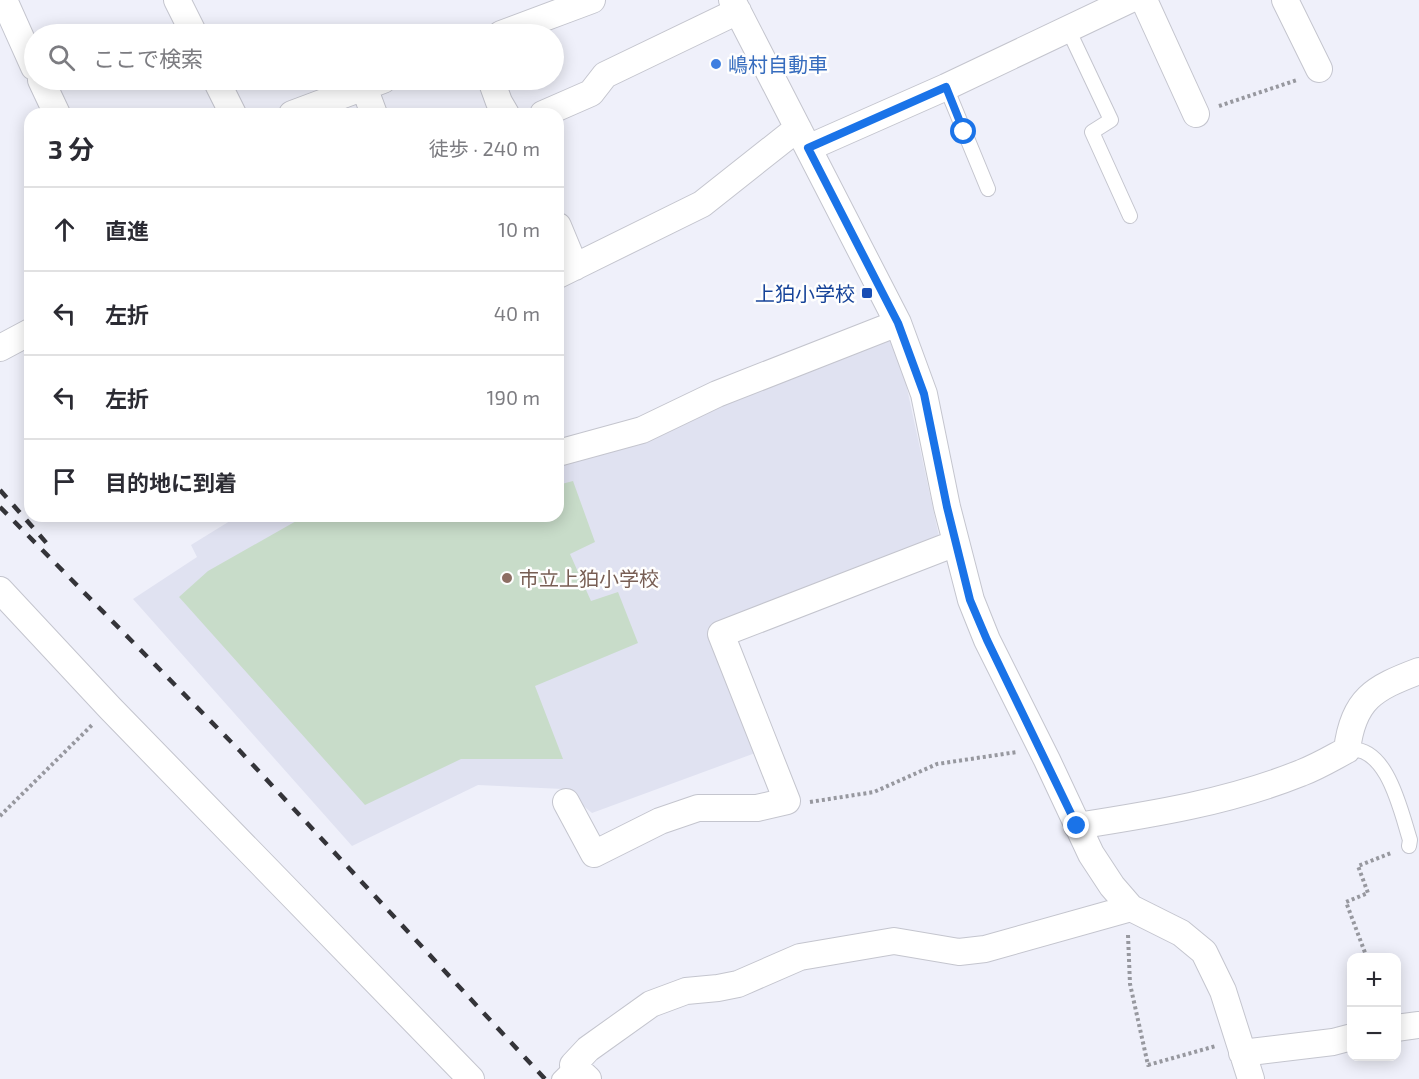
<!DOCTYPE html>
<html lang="ja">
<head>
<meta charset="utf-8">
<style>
  body { margin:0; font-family:"Exo 2","Noto Sans JP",sans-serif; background:#f7f7f7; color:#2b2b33 }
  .controls { position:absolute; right:18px; bottom:18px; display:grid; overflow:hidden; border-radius:12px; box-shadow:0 3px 15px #0003 }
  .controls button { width:54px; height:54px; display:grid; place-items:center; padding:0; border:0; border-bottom:2px solid #e1e1e2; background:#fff; color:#2b2b33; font:30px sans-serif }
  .stop { position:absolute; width:18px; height:18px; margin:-14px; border:4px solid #1a73e8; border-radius:50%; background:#fff }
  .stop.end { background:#1a73e8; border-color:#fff; box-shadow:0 2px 6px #0008 }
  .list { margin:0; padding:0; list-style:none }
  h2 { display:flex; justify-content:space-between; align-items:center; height:78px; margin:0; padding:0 24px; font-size:26px }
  h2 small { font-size:20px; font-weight:400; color:#7c7c81 }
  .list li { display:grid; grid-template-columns:39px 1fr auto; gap:18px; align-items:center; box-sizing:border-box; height:84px; padding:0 24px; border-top:2px solid #e1e1e2 }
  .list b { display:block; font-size:22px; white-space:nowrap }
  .list em { font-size:20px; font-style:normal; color:#7c7c81 }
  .icon { flex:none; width:33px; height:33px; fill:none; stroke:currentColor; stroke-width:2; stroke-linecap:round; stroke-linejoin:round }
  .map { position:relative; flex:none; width:1419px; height:1079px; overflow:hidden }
  .search { position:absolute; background:#fff; box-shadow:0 3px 15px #0003; left:24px; top:24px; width:540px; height:66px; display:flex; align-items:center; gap:15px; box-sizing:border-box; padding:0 21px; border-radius:33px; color:#7c7c81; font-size:22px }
  .panel { position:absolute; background:#fff; box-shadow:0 3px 15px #0003; left:24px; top:108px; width:540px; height:414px; border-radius:18px }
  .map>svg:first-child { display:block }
  .built { fill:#e0e2f1 }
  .green { fill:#c8dcc9 }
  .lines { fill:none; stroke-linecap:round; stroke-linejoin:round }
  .service-casing { stroke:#c4c5ce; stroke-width:16 }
  .minor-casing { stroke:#c4c5ce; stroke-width:28 }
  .path { stroke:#97989f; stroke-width:4; stroke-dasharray:3 3; stroke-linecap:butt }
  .service { stroke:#fff; stroke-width:14 }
  .minor { stroke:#fff; stroke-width:26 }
  .rail { stroke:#343439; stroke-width:4.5; stroke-dasharray:10 10; stroke-linecap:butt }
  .route { stroke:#1a73e8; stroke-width:8 }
  .shop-dot { fill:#3f7fe0; stroke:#fefefe; stroke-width:2 }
  .transit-dot { fill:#1a4fb4; stroke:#fefefe; stroke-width:2 }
  .education-dot { fill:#8d6e63; stroke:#fefefe; stroke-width:2 }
  .labels { text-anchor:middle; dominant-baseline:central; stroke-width:5; stroke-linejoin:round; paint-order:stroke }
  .shop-label { font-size:20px; fill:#366cbe; stroke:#fefefe; text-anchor:start }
  .transit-label { font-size:20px; fill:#164399; stroke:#fefefe; text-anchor:end }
  .education-label { font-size:20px; fill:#785e54; stroke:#fefefe; text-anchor:start }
</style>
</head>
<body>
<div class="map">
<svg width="1419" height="1079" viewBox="0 0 1419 1079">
  <rect width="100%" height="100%" fill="#eff0fa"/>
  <path class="built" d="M888 335 902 365 940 541 711 629 758 752 592 813 563 789 478 785 352 846 133 599 197 557 191 545 238 516H558V459Z"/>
  <path class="green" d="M573 481 595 542 570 554 591 601 618 592 638 643 535 686 563 759H461L365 805 179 597 208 571 305 516H558V485Z"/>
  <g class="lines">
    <g class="service-casing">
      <path id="service" d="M1068 29 1111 120 1092 132 1130 216
        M946 87 988 189
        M1347 750C1387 743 1401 812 1410 840L1409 846
        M559 1079 573 1065"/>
    </g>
    <g class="minor-casing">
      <path id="minor" d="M4 0 34 67
        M177 0 194 34
        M732 0 898 323 924 394 947 507 971 600 987 640 1047 760 1091 854 1112 886 1131 908 1181 933 1204 952 1223 991 1251 1079
        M1144 0 1196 114
        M1285 0 1319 69
        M501 34 592 0
        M41 80 57 114
        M216 80 233 114
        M491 80 499 102 506 114
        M364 87 374 114
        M292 114 383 80
        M543 114 591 93 605 75 738 11
        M808 148 946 87 1129 0
        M558 226 575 267
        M558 275 702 204 798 128
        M0 348 30 332
        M558 453 642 430 717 394 898 323
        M0 590 110 708 471 1079
        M566 802 594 854 660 821 698 808H757L787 801 721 634 956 543
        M1077 826C1154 814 1229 802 1301 773 1317 767 1332 758 1347 750 1353 699 1374 688 1419 671
        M1396 1028 1419 1025
        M1242 1053 1333 1042 1352 1037
        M588 1079 573 1065 588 1049 651 1004 686 991 718 988 738 984 800 957 894 941 959 952 985 949 1131 908"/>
    </g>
    <path class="path" d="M1219 106 1297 80
      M810 802 874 792 937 764 1017 752
      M0 816 92 725
      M1128 935 1130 984 1148 1065 1216 1046
      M1367 958 1346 902 1368 893 1358 866 1391 853"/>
    <use href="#service" class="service"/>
    <use href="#minor" class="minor"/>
    <path class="rail" d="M0 490 50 547
      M0 507 240 751 545 1079"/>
  </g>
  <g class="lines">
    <path class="route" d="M964 132 946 87 808 148 898 323 924 394 947 507 970 600 987 640 1077 826"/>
  </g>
  <circle class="shop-dot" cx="716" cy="64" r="6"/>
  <rect class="transit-dot" x="861" y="287" width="12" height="12" rx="3"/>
  <circle class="education-dot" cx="507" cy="578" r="6"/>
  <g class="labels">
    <g class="shop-label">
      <text x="728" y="64">嶋村自動車</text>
    </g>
    <g class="transit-label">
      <text x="855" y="293">上狛小学校</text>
    </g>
    <g class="education-label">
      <text x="519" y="578">市立上狛小学校</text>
    </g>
  </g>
</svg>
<div class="controls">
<button>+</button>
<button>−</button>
</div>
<div class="stop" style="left:964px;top:132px"></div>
<div class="stop end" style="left:1077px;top:826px"></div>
<div class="search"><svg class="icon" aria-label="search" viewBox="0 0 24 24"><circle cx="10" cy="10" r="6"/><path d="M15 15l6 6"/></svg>ここで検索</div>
<section class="panel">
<h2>3 分<small>徒歩 · 240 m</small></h2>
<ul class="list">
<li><svg class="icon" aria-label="ahead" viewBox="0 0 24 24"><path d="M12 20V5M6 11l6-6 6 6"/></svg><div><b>直進</b></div><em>10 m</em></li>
<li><svg class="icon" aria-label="left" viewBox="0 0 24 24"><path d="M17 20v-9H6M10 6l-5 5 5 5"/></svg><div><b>左折</b></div><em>40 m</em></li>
<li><svg class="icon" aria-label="left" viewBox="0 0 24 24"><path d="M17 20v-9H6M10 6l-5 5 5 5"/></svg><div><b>左折</b></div><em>190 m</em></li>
<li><svg class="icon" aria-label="arrive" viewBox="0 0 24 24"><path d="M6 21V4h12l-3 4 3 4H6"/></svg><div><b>目的地に到着</b></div></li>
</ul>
</section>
</div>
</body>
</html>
